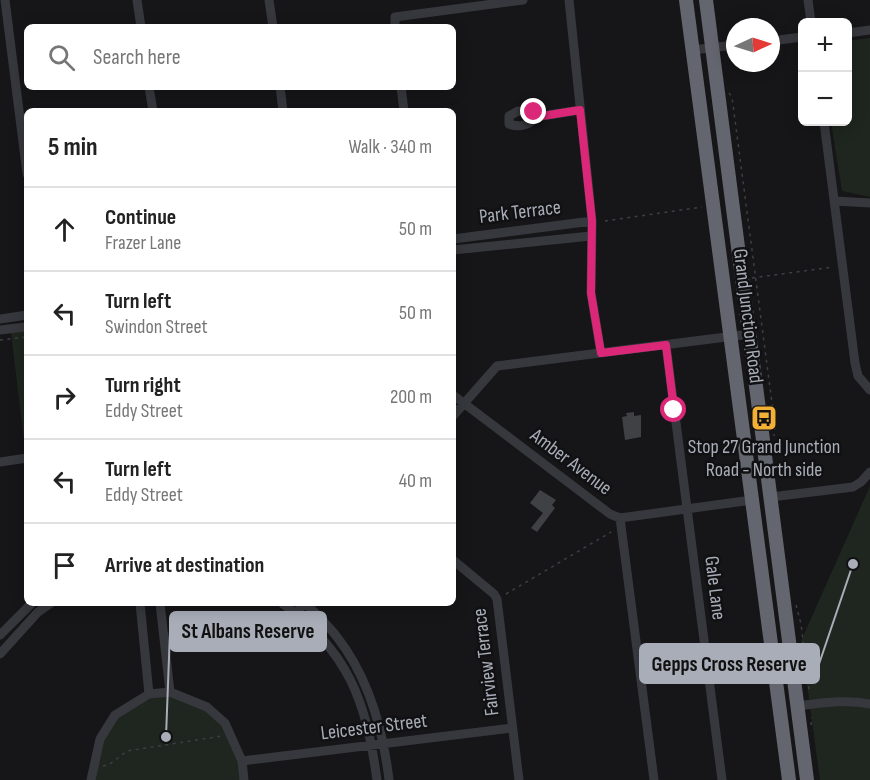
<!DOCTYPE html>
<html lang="en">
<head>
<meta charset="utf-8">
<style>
  body { margin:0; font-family:"Sofia Sans Condensed",sans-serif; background:#f2f2f2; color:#222 }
  .controls { position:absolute; right:18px; top:18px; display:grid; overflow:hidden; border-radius:9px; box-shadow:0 3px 15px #0003 }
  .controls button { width:54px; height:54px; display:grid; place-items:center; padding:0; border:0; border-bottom:2px solid #e0e0e0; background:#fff; color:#222; font:30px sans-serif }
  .compass { position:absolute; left:726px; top:18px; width:54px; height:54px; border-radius:50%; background:#fff; box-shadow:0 3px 15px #0003; rotate:86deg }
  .stop { position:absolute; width:18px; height:18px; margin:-14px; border:4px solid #db2777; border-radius:50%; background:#fff }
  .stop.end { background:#db2777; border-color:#fff; box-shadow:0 2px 6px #0008 }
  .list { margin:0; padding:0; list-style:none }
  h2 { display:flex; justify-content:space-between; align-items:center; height:78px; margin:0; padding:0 24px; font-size:26px }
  h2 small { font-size:20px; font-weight:400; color:#767676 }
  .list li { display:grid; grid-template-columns:39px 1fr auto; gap:18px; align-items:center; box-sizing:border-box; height:84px; padding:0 24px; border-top:2px solid #e0e0e0 }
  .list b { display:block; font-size:22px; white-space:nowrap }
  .list p { margin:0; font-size:20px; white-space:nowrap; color:#767676 }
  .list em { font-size:20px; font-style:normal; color:#767676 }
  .icon { flex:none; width:33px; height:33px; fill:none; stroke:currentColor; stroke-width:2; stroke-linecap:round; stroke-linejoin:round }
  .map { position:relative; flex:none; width:870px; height:780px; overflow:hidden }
  .search { position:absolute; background:#fff; box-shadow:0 3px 15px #0003; left:24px; top:24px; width:432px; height:66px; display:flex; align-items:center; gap:15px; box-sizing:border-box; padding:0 21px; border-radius:9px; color:#767676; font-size:22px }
  .panel { position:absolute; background:#fff; box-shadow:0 3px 15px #0003; left:24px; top:108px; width:432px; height:498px; border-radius:9px }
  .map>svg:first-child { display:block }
  .green { fill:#1e261f }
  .building { fill:#404145 }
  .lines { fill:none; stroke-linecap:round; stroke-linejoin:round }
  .path { stroke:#3d3f44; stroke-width:1.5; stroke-dasharray:3 4.5; stroke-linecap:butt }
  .minor { stroke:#37383d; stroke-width:9 }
  .highway { stroke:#63666e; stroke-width:14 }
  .route { stroke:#db2777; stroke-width:8 }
  .labels { text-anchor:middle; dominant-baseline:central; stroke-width:5; stroke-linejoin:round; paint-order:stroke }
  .street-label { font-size:20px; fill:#a8adb8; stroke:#111113 }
  .poi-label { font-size:20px; fill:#a8adb8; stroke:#111113 }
  .leader { fill:none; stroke:#a8adb8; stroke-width:2 }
  .callout-dot { fill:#a8adb8; stroke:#111113; stroke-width:2 }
  .callout { fill:#a8adb8; stroke:#a8adb8; stroke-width:2 }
  .callout-label { font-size:21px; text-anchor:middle; font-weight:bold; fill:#111 }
</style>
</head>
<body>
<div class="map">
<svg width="870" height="780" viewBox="0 0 870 780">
  <rect width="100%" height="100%" fill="#161618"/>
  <path class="green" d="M870 38V197L842 191 831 122H848V41Z
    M25 318H27V449H25L11 333 26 331Z
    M870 486V780H820L801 641Z
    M170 692 207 707 225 723 244 780H91C94 767 95 750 100 738 114 708 140 701 170 692Z"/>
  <path class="building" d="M634 412V416L641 415V437L625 440 622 417 627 416 626 413Z
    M540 490 556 500 552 505 555 508 537 532 531 528 543 513 530 503Z"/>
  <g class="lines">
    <path class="path" d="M729 93 732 97 775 426 774 436
      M605 221 702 207
      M752 278 833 267
      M0 340 27 337
      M506 594 611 532
      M796 605 801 624 809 690
      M811 725 812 717
      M103 766 110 764 127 751 222 736"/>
    <path class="minor" d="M5 0 27 174
      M137 0 141 27
      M269 0 273 27
      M569 0 592 221 591 293 601 353
      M808 0 811 22
      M395 27V17L523 0
      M848 33 870 30
      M771 41 802 37
      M693 50 735 45
      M149 87 153 111
      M280 87 283 111
      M401 87 404 111
      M536 117 534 112 518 111 509 116V124C519 128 530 125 536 117L580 110
      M824 122 855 363 858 376 870 390
      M835 201 870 203
      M453 239 592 221
      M453 250 591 236
      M0 319 27 315
      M0 330 25 327
      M666 345 722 780
      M453 395 610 514 620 518 752 500
      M453 416 497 366 750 334
      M0 462 27 458
      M771 497 853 487 861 482 870 472
      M620 518 654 780
      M453 560 494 594 497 599 519 780
      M140 603 149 694
      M160 603 170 692
      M282 603C349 652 366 701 377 780
      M296 613 305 603C316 614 328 625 337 637 369 678 383 729 389 780
      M0 635 32 603
      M0 654 38 612 51 603
      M798 706C822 703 846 699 870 704
      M242 761 512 728
      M91 780 100 739 115 715 149 694 170 692 207 707 225 723 242 761 244 780"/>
    <path class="highway" d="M686 0 789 780
      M706 0 807 780"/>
  </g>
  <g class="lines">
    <path class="route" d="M534 112 536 117 580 110 592 221 591 293 601 353 666 345 674 410"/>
  </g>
  <defs>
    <g id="bus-square" transform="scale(1.35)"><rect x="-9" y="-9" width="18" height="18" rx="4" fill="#f2b134" stroke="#111113"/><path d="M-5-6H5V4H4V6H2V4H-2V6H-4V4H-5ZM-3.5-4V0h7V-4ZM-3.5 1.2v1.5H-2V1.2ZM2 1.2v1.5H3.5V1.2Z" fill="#111"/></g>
  </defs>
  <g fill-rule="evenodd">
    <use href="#bus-square" x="764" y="418"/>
  </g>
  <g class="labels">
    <g class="street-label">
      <text transform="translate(520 212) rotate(-7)">Park Terrace</text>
      <text transform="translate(748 316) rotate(83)">Grand Junction Road</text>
      <text transform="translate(571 462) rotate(37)">Amber Avenue</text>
      <text transform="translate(715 588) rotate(83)">Gale Lane</text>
      <text transform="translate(486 662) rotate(-97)">Fairview Terrace</text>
      <text transform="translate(374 727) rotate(-7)">Leicester Street</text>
    </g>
    <g class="poi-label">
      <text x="764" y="447">Stop 27 Grand Junction<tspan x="764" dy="23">Road - North side</tspan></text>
    </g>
  </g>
  <path class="leader" d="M166 737L170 631M853 564L819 664"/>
  <g class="callout-dot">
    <circle cx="166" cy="737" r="6"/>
    <circle cx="853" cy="564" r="6"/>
  </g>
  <g class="callout">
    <rect x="170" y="612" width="156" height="39" rx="6"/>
    <rect x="640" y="644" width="179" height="39" rx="6"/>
  </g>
  <g class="callout-label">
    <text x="248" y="638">St Albans Reserve</text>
    <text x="729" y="671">Gepps Cross Reserve</text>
  </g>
</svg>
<div class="controls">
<button>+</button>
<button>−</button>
</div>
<svg class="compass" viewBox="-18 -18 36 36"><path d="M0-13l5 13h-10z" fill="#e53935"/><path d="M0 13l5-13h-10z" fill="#767676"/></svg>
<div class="stop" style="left:674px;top:410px"></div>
<div class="stop end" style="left:534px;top:112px"></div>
<div class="search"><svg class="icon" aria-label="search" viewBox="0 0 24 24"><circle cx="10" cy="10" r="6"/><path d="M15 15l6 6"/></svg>Search here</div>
<section class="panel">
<h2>5 min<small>Walk · 340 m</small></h2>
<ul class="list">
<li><svg class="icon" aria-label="ahead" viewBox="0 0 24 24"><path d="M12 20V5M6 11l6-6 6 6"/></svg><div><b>Continue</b><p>Frazer Lane</p></div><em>50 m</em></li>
<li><svg class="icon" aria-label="left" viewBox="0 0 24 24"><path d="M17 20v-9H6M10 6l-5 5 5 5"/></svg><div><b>Turn left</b><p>Swindon Street</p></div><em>50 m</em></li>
<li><svg class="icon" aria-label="right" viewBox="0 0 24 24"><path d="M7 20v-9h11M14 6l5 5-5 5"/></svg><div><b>Turn right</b><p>Eddy Street</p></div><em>200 m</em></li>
<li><svg class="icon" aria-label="left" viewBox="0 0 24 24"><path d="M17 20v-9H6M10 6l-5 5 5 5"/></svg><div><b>Turn left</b><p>Eddy Street</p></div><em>40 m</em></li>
<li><svg class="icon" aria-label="arrive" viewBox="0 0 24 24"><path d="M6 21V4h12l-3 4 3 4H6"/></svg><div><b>Arrive at destination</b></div></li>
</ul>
</section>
</div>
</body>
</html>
